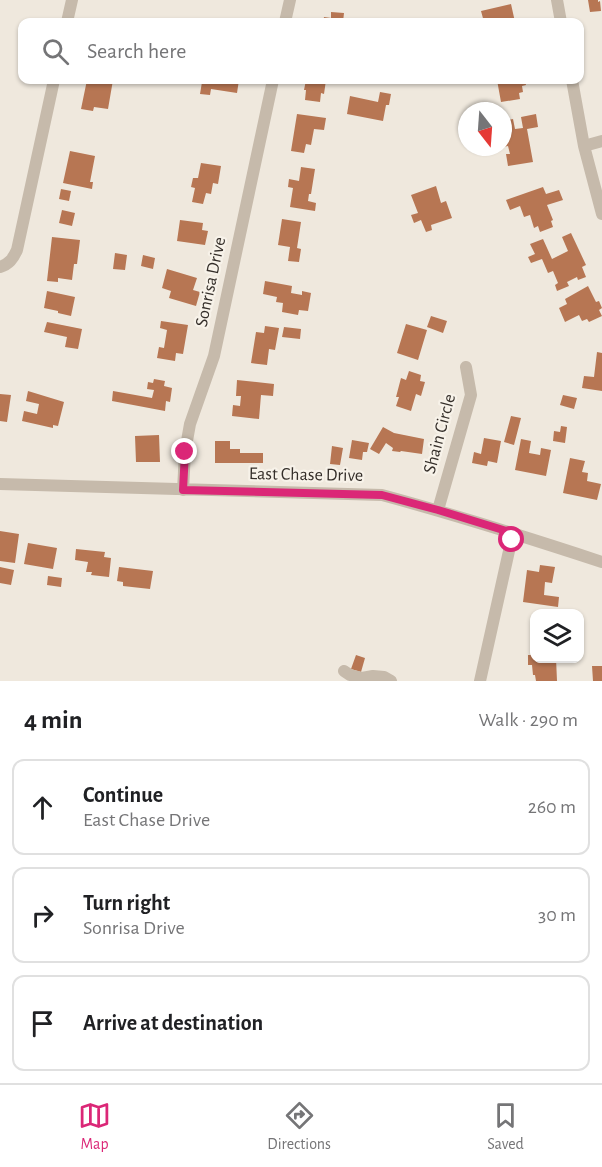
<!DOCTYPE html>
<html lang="en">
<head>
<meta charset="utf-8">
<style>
  body { margin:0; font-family:"Alegreya Sans",sans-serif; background:#f2f2f2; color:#202124 }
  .controls { position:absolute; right:18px; bottom:18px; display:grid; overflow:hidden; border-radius:12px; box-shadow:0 2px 4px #0004 }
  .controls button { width:54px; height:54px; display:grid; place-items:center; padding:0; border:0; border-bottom:2px solid #e0e0e0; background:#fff; color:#202124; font:30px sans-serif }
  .compass { position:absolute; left:458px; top:102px; width:54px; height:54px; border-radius:50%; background:#fff; box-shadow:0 2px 4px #0004; rotate:163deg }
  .stop { position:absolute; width:18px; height:18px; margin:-14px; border:4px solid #db2777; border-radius:50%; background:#fff }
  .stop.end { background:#db2777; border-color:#fff; box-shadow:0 2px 6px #0008 }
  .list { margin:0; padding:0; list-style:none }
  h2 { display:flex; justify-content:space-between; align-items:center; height:78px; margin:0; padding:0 24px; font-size:26px }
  h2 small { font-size:20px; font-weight:400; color:#757577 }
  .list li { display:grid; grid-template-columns:39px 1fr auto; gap:18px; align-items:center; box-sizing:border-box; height:96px; margin:0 12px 12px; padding:0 12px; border:2px solid #e0e0e0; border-radius:12px }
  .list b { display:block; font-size:22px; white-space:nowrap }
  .list p { margin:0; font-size:20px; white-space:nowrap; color:#757577 }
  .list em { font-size:20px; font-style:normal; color:#757577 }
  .icon { flex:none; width:33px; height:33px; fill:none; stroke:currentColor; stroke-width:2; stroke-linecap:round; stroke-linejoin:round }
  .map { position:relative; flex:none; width:602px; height:681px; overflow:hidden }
  .search { position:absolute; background:#fff; box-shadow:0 2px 4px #0004; left:18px; right:18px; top:18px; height:66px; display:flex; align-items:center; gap:15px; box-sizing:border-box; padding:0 21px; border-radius:12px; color:#757577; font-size:22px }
  .sheet { height:402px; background:#fff }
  nav { display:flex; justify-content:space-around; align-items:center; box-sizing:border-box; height:84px; border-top:2px solid #e0e0e0; background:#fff; font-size:16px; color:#757577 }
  nav a { display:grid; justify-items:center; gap:3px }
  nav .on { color:#db2777 }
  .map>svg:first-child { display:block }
  .building { fill:#b77653 }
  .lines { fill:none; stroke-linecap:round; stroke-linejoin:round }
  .minor { stroke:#c6baab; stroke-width:12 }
  .route { stroke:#db2777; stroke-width:8 }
  .labels { text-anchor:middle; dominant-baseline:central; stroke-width:4.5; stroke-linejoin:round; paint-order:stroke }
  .street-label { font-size:18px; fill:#342e29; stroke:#f7f2e9 }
</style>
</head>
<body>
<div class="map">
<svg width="602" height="681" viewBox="0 0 602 681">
  <rect width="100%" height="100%" fill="#efe8dd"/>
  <path class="building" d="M588 0H598V2L600 1 601 11 590 12Z
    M511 4 515 22H484L481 11Z
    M331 12 344 13 343 22H323L324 17 331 18Z
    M87 80H113L108 109 94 107 93 111 81 109Z
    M218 80H239L237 93 211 89 210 95 200 94 202 82 217 84Z
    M306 80H326L324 94 321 93 320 102 305 100 306 90H304Z
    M497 80H525L526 85 522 86 523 92 519 93 520 99 501 102Z
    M380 92 391 94 389 105H386L383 121 347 114 350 96 378 102Z
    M297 114 326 118 324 130 314 129 311 145 306 144 304 153 291 151Z
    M536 114 538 127 527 129 533 162 508 166 506 154H510L508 146 503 147V121L513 119 515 129 523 128 521 117Z
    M70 151 95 156 90 182H93L92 189 63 183Z
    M201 163 221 166 218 184 213 183 211 194 206 193 203 204 192 202 195 188 191 187 193 178H198Z
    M301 167 315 169 311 194H309L308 201 316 203 315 211 290 207 293 188 288 187 289 179 299 181Z
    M436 186 441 203 446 201 452 218 431 225 432 230 426 232 421 220 414 223 411 215 418 213 411 195Z
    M543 187 546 194 559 190 563 200 547 205 553 220 551 221 553 227 540 232 538 226 534 228 530 215 524 217 520 206 510 210 506 200Z
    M61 189 71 191 69 201 59 199Z
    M62 210 75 213 72 226 59 223Z
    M282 219 301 222 297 248 301 249 299 262 288 261 290 247 278 245Z
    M180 220 203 223 202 230 208 231 205 245 177 241Z
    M571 233 586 265 582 267 586 277 578 280 577 277 567 282 569 286 557 291 555 285 558 283 553 271 548 273 542 259 531 263 528 257 535 254 530 244 543 239 552 259 568 251 562 237Z
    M52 237 80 240 77 264H74L72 280 58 278V282L47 281Z
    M115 253 127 255 125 270 113 269Z
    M143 255 155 258 153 269 141 266Z
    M167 269 197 278 193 290 200 292 196 306 169 298 171 291 162 288Z
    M265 281 292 286 291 293 302 295V291L311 293 308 311 299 310 298 315 282 312 283 303 276 302 277 297 263 294Z
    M588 286 596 302 599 301 602 308 599 310 602 316 589 322 587 319 582 321 579 315 565 322 559 308 567 304 565 299Z
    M47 291 75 297 71 316 58 313V311L44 308Z
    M431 316 447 321 443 333 427 327Z
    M161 321 188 325 183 354 176 353 175 361 157 358 159 347 164 348 167 330 160 328Z
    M47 322 82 329 78 349 65 347 67 337 44 332Z
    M406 324 427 330 418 360 397 353Z
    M265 326 279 328 275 350 269 349 267 365 251 363 256 332 264 333Z
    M284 327 301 329 300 339 282 337Z
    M597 352 602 353V391L582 388 584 376 594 377Z
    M409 371 421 375 420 381 425 382 421 396 416 394 411 411 396 406 399 397H396L401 378 406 380Z
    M154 379 165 381 164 386 172 388 170 402 166 401 165 411 112 401 113 391 152 398 154 390 147 389 148 382 153 383Z
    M237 380 274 384 273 396 261 395 259 419 232 416 233 405 240 406 241 396H236Z
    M28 391 64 402 58 426 53 425V428L22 421 24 411 37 414 39 404 26 401Z
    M0 394 11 395 7 422 0 421Z
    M563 395 577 398 574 409 560 405Z
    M511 416 521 418 514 445 504 442Z
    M561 426 567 427 565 443 553 441 554 431 560 432Z
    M383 427 394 433 424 439 422 454 401 451 400 452 392 451 393 448 386 443 379 454 370 449Z
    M159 435 160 462H136L135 436Z
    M484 438 501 441 497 463 488 461 487 466 472 463 474 452 481 454Z
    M521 439 531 441 529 453 540 455 541 448 551 450 546 476 515 470Z
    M352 440 369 443 367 452H363L362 460 349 458Z
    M215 441H230V449H240V453H263V463H215Z
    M332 446 343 448 340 465 330 464Z
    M570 458 585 461 582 472 588 473 587 481 601 484 597 500 563 493Z
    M0 531 19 534 15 563 0 561Z
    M28 543 57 548 53 569 24 564Z
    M76 549 105 552 104 557 111 558 109 577 91 575 92 572H86L88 562 75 560Z
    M540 565 555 567 552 583 545 582 544 595 559 597 558 607 523 602 527 570 539 572Z
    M0 567 14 570 11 585 0 583Z
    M119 567 153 571 150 589 123 586V582L117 581Z
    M48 576 62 578 61 587 47 585Z
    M531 650H534V658H556L557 681H536L535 675H533L532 665H528V655H532Z
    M356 655 365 658 361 672 351 669Z
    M592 666H602V681H593Z"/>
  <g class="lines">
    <path class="minor" d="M557 0 561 22
      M67 22 72 0
      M285 22 290 0
      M572 80 584 146 602 214
      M584 146 602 141
      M0 267C9 264 13 259 17 250L54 80
      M0 484 382 495C456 515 529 538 602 562
      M183 490 185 452 190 424 214 356 273 80
      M438 510 471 395 466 367
      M344 671 350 675 362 678 373 676 384 677 391 681
      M480 681 513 533"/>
  </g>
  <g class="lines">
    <path class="route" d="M185 452 183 490 382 495 438 510 513 533 512 540"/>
  </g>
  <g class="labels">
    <g class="street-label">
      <text transform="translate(211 282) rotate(-78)">Sonrisa Drive</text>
      <text transform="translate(440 434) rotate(-75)">Shain Circle</text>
      <text transform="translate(306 475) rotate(1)">East Chase Drive</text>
    </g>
  </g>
</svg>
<div class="controls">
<button><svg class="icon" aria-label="layers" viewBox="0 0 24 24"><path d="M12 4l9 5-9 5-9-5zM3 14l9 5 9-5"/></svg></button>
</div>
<svg class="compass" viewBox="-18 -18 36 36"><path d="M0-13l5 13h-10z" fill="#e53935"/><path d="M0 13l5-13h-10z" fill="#757577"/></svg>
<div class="stop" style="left:512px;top:540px"></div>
<div class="stop end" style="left:185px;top:452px"></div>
<div class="search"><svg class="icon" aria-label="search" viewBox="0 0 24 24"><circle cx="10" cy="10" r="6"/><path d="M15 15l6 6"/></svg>Search here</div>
</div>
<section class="sheet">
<h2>4 min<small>Walk · 290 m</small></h2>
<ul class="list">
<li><svg class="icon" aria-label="ahead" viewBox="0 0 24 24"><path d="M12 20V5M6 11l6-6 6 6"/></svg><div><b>Continue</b><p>East Chase Drive</p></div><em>260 m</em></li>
<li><svg class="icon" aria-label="right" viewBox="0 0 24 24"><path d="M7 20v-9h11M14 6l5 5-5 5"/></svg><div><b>Turn right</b><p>Sonrisa Drive</p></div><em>30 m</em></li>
<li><svg class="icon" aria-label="arrive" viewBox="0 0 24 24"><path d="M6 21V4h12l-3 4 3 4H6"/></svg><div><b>Arrive at destination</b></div></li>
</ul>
</section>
<nav>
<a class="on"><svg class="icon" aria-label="map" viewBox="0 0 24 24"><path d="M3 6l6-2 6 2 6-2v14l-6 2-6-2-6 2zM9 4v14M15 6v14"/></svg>Map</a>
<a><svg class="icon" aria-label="directions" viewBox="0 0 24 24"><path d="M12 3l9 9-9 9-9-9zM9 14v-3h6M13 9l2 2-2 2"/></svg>Directions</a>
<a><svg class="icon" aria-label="saved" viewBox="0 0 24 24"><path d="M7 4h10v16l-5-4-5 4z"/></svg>Saved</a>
</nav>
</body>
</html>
